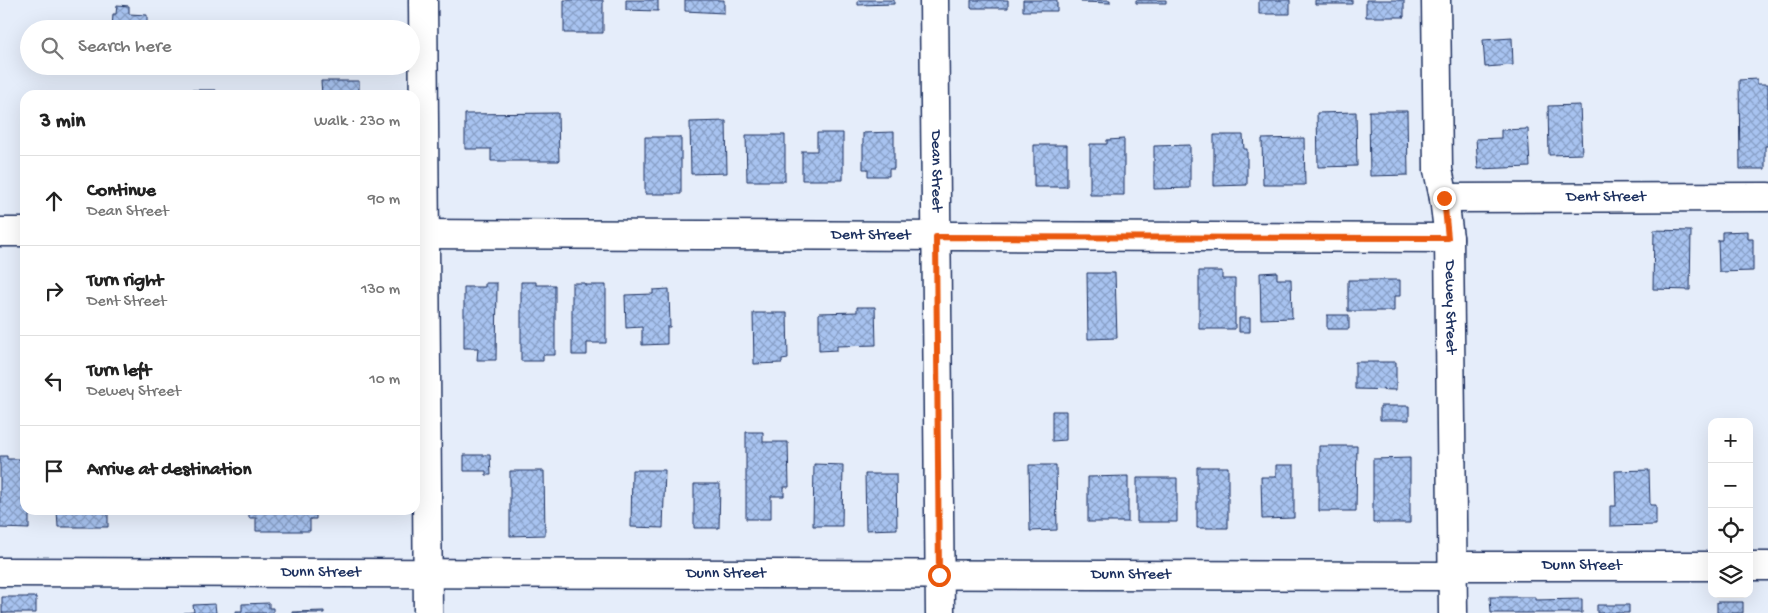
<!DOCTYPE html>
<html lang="en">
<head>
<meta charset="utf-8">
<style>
  body { margin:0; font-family:"Gochi Hand",sans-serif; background:#f6f6f6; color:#222 }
  .controls { position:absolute; right:15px; bottom:15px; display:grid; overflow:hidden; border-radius:10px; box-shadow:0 5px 20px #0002 }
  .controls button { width:45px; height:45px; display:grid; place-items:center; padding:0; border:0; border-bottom:1px solid #e0e0e0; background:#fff; color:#222; font:25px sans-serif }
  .stop { position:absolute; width:15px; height:15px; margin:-11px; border:4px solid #ea580c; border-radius:50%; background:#fff }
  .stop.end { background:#ea580c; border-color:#fff; box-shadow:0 1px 5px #0008 }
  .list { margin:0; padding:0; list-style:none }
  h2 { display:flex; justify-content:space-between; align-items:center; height:65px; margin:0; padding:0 20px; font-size:21px }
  h2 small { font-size:16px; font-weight:400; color:#767676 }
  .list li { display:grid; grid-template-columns:32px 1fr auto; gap:15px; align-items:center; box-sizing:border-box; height:90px; padding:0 20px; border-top:1px solid #e0e0e0 }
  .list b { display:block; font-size:19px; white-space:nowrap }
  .list p { margin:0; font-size:16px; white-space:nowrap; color:#767676 }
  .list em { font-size:16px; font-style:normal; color:#767676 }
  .icon { flex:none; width:28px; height:28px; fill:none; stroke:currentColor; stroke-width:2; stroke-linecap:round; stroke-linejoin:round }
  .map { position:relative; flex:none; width:1768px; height:613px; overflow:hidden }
  .search { position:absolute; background:#fff; box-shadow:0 5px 20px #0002; left:20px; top:20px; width:400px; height:55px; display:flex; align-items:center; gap:12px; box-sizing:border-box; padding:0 18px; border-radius:28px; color:#767676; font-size:19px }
  .panel { position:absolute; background:#fff; box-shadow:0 5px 20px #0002; left:20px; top:90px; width:400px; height:425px; border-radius:15px }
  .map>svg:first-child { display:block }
  .building { fill:url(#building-cross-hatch); stroke:#1b2f5e }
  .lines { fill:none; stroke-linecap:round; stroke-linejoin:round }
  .minor-casing { stroke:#1b2f5e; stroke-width:31 }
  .minor { stroke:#fff; stroke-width:28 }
  .route { stroke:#ea580c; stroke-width:6 }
  .labels { text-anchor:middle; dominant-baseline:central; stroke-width:4.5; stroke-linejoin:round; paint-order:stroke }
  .street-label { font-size:16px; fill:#1b2f5e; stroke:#fff }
</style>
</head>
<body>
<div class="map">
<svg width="1768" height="613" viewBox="0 0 1768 613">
  <defs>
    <pattern id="building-cross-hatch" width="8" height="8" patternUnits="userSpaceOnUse" patternTransform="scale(1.25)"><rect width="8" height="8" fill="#a8c3f0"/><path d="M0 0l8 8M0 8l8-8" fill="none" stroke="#889fc6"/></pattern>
  </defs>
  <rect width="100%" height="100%" fill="#e5edfa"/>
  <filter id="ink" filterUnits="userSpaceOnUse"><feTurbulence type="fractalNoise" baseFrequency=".02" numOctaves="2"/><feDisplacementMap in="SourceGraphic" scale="10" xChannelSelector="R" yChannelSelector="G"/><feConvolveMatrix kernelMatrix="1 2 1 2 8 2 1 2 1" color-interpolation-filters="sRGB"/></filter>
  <g filter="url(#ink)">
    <path class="building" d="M564 0H603V33H564Z
      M626 0H658V11L626 10Z
      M685 0H724V13L685 11Z
      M858 0H894V4L858 5Z
      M971 0H1008V8H971Z
      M1023 0H1057V11H1023Z
      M1081 0H1110V3L1081 2Z
      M1136 0H1166V3H1136Z
      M1259 0H1290V14H1259Z
      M1315 0H1352V4H1315Z
      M1366 0H1404V17H1366Z
      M117 5 129 6V14L147 15V29H112L113 14H116Z
      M1512 38 1513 65 1485 67 1483 40Z
      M1757 79V84H1768V146H1765V169H1740L1739 80Z
      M321 81H359V95H322Z
      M173 90H216V95H173Z
      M1580 105 1582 154 1549 155 1548 106Z
      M1369 111H1407L1408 175 1370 176Z
      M1356 112 1357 166 1318 167 1317 113Z
      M558 113 559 161H491V149H465V114Z
      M726 121 727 173 691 174 690 122Z
      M1528 129 1530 167 1478 169 1476 139 1501 138V130Z
      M894 132V169H889V176H868V169H863V133Z
      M817 133H843V180H802V151H817Z
      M746 135H785V181H747Z
      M1214 135H1243L1244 149H1247V185L1214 186Z
      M645 137H681V194H645Z
      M1304 138 1305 185H1263L1262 139Z
      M1124 139V195H1090V144H1107V140Z
      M1034 145H1067V187H1034Z
      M1190 145V188L1154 189V146Z
      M1654 230 1691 231 1690 290 1653 289Z
      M1748 231V239H1753V271L1719 272 1718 240H1722V232Z
      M1199 271H1222V279H1235V329H1199Z
      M1277 272V279H1291L1292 318 1261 319 1260 273Z
      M1087 273H1115L1117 338 1088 339Z
      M1348 280H1400V296H1394V311H1348Z
      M521 282H536V285H555V355H543V361H521Z
      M485 283H497L496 360H477L478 348H464V287H485Z
      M572 283H585V285H606V343H587V355H572Z
      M669 289 670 327H667V344L642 345V327L626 328 625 295 653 294V290Z
      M857 307H875L876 345 837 346V350L819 351V313L857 312Z
      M753 313H787L788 359 782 360V363L754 364Z
      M1327 315H1349V329H1327Z
      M1239 318H1250V332H1239Z
      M1355 362H1396V390L1355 389Z
      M1380 406H1409V420H1380Z
      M1052 411H1066V440L1052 441Z
      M746 432H763V442H788L789 487H784V496H771V519H746Z
      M1319 446H1357L1356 511H1319Z
      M464 455H490L491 475H486V471H464Z
      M0 456H7V459H25V510H29V529L0 528Z
      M1410 458V523H1373V459Z
      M814 464 843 465 842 526H813Z
      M1029 465H1056L1057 530 1030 531Z
      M1276 465H1294V518L1262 519 1261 477H1276Z
      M1197 467H1228V528H1197Z
      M632 470H665L663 528 631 527Z
      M1649 470 1650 505H1656V525L1610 526V506H1616L1615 471Z
      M510 471H544L545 535 510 536Z
      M865 474H896L897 529 866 530Z
      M1128 476V522H1088V477Z
      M1137 478H1177V522H1137Z
      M694 484H720L719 528H694Z
      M57 510H108V527H58Z
      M249 510H316V519H310V531H256V518H249Z
      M2 597H36V613H2Z
      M1490 597H1535V600L1582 599V613H1491Z
      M1717 602H1743V613H1717Z
      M269 603V608H273V613H236V611H242V604Z
      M215 604 216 613H184L194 612 193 605Z
      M1597 605H1629V613H1597Z
      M324 611V613H292V612Z"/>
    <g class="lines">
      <g class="minor-casing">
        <g id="minor">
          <path d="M423 0 428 613"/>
          <path id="s1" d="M934 0 940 613"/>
          <path id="s2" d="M1436 0 1438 170 1444 198 1449 238 1453 613"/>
          <path id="s3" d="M1444 198 1768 197"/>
          <path d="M0 232H25"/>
          <path id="s4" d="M415 234 1449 238"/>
          <path id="s5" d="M1453 566H1712"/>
          <path d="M1749 566H1768"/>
          <path id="s6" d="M0 572 1453 576"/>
        </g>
      </g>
      <use href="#minor" class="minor"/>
    </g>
  </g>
  <g class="lines" filter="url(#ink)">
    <path class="route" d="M939 575 936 237 1448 238 1444 198"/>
  </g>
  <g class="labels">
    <g class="street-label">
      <text stroke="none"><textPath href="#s1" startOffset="171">Dean Street</textPath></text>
      <text stroke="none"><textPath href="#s3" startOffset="162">Dent Street</textPath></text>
      <text stroke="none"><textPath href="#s4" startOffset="456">Dent Street</textPath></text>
      <text stroke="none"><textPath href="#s2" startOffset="308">Dewey Street</textPath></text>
      <text stroke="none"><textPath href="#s5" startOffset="129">Dunn Street</textPath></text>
      <text stroke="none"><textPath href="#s6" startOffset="321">Dunn Street</textPath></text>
      <text stroke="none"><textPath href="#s6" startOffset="726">Dunn Street</textPath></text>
      <text stroke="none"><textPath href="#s6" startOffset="1131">Dunn Street</textPath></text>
    </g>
  </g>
</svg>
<div class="controls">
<button>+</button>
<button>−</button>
<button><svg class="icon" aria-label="locate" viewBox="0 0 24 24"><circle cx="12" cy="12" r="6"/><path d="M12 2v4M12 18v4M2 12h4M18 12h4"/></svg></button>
<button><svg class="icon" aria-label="layers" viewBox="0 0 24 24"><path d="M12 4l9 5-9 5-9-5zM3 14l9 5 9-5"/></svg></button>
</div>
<div class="stop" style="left:939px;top:575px"></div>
<div class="stop end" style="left:1444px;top:198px"></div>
<div class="search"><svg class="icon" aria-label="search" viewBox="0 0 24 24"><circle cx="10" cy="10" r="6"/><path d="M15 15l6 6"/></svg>Search here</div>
<section class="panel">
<h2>3 min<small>Walk · 230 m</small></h2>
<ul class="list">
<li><svg class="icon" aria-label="ahead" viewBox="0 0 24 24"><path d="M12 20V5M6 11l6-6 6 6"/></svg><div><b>Continue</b><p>Dean Street</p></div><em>90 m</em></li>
<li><svg class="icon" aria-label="right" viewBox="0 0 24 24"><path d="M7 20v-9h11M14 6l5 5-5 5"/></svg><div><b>Turn right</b><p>Dent Street</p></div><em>130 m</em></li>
<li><svg class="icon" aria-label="left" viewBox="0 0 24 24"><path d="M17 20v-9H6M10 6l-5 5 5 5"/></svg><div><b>Turn left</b><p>Dewey Street</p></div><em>10 m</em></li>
<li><svg class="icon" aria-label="arrive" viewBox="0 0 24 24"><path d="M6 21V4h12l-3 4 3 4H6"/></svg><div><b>Arrive at destination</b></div></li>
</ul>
</section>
</div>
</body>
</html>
